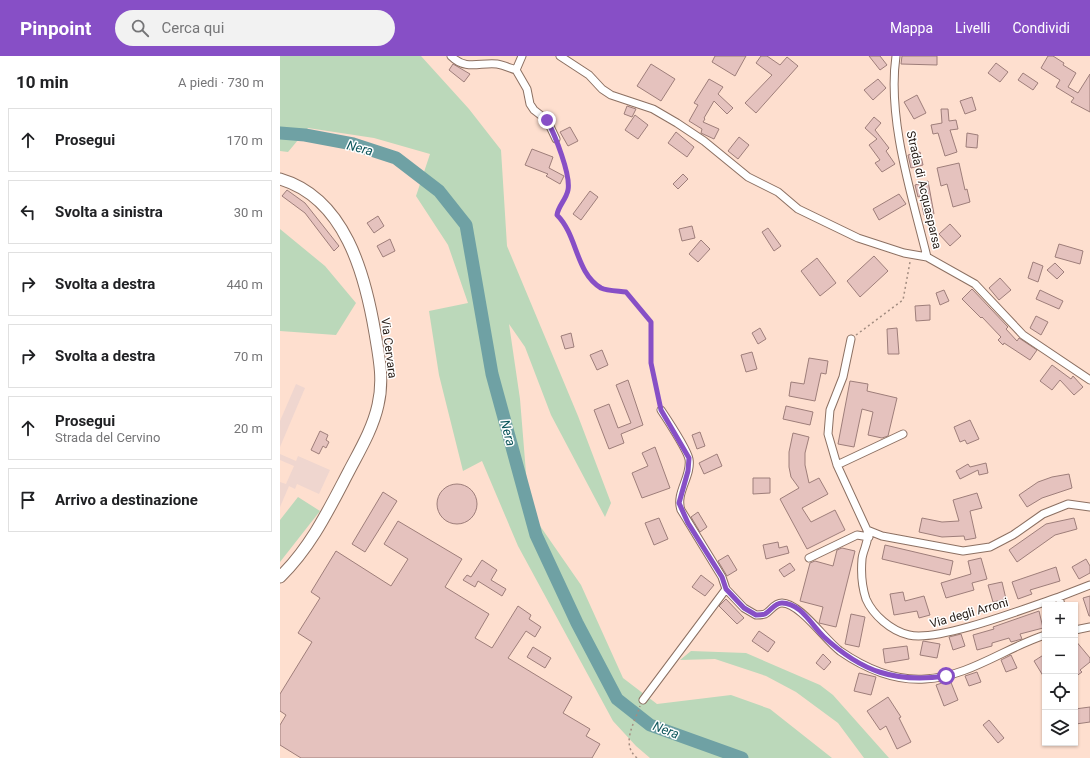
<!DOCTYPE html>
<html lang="it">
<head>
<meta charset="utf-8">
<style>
  body { margin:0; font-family:Roboto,sans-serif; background:#f2f2f2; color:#202124 }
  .controls { position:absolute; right:12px; bottom:12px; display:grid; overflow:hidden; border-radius:0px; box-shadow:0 1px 3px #0004 }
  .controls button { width:36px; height:36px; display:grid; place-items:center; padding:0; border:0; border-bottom:1px solid #e0e0e0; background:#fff; color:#202124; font:20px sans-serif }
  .stop { position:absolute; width:12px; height:12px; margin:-9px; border:3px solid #874fc6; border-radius:50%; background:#fff }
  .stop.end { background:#874fc6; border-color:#fff; box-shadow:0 1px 4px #0008 }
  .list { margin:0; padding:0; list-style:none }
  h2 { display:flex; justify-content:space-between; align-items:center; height:52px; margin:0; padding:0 16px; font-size:17px }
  h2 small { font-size:13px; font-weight:400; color:#757577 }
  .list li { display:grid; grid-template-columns:26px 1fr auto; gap:12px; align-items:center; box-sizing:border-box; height:64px; margin:0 8px 8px; padding:0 8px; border:1px solid #e0e0e0; border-radius:0px }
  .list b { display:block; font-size:15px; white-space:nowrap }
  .list p { margin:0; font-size:13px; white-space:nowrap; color:#757577 }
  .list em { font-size:13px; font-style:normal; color:#757577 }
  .icon { flex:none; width:22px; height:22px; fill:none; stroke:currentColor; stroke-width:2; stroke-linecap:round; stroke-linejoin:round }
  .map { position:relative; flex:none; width:810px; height:702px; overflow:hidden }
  header { display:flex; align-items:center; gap:24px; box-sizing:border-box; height:56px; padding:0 20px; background:#874fc6; color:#fff }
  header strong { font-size:19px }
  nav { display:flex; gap:22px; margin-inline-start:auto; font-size:14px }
  .search { width:280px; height:36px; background:#f2f2f2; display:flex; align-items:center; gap:10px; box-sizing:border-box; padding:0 14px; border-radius:22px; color:#757577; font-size:15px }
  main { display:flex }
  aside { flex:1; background:#fff }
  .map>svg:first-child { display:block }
  .education { fill:#efd6cf }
  .green { fill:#bbd8ba }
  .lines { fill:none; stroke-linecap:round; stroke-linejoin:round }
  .river { stroke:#6fa1a4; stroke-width:13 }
  .building { fill:#e5c2be; stroke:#9e7e7a }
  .street-casing { stroke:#8c7062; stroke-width:9 }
  .primary-casing { stroke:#8c7062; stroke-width:13 }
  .path { stroke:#a38d81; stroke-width:1.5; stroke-dasharray:2 3; stroke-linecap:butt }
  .street { stroke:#fff; stroke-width:7 }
  .primary { stroke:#fff; stroke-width:11 }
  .route { stroke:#874fc6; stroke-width:5 }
  .labels { text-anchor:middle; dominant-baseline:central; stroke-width:3; stroke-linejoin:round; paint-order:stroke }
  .street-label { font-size:12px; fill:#261c16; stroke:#fff }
  .water-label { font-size:13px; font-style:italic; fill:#10585d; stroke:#fff }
</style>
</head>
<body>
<header>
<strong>Pinpoint</strong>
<div class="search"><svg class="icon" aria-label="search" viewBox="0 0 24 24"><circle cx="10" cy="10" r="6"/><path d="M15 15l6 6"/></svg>Cerca qui</div>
<nav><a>Mappa</a><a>Livelli</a><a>Condividi</a></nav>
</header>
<main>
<aside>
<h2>10 min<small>A piedi · 730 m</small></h2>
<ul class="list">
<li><svg class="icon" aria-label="ahead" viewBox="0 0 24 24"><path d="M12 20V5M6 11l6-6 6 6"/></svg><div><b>Prosegui</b></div><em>170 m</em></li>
<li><svg class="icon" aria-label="left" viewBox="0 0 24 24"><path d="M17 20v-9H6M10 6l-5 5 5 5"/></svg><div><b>Svolta a sinistra</b></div><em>30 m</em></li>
<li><svg class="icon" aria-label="right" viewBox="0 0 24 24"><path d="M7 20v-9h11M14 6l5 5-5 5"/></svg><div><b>Svolta a destra</b></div><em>440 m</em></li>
<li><svg class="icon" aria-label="right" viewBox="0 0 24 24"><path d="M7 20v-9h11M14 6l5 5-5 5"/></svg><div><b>Svolta a destra</b></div><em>70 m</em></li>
<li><svg class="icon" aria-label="ahead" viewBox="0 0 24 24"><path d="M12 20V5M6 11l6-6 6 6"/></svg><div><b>Prosegui</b><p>Strada del Cervino</p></div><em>20 m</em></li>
<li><svg class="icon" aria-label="arrive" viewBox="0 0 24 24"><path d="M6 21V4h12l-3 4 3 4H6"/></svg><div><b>Arrivo a destinazione</b></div></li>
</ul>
</aside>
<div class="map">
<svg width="810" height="702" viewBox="0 0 810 702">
  <rect width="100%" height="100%" fill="#fedfcf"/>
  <path class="education" d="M16 328 25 332 0 391V365Z
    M0 398 16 405 18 400 50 414 39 438 17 428 15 433 9 430 0 451V426L6 428 14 410 0 404Z"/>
  <path class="green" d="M0 0H141L189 53 221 94 227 190 298 360 331 447 325 461 271 359 245 291 229 268 240 343 249 454 301 529 343 622 377 648 451 639 490 653 552 702H370L356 690 333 665 238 490 202 405 183 415 159 319 149 255 188 247 168 189 136 140 150 98 94 82 28 72 8 96 0 95Z
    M0 173 45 210 76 247 56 279 0 275Z
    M18 441 40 455 0 506V464Z
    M411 595 466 597 540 629 553 639 609 702H584L558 667 516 636 486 620 435 603 400 604Z"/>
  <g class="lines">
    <path class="river" d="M0 77 25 79 73 88 116 102 159 135 186 169 212 318 256 479 297 567 337 643 370 669 462 702"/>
  </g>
  <path class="building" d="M435 0H466L455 20 432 6Z
    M481 0H487L500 9 507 1 518 10 476 57 465 47 492 19 476 7Z
    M589 0H600L607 9 600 14Z
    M622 0H657V9L621 8Z
    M768 0H773L784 7 783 9 796 17 788 31 798 37 810 18V56L791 46 794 42 776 31 780 24 761 12Z
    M716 7 728 16 720 26 708 17Z
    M173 8 190 18 184 26 169 14Z
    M371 8 395 23 381 45 357 30Z
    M743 17 758 27 753 34 738 24Z
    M429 23 443 31 438 38 453 52 447 58 434 45 424 62 425 63 423 66 439 73 434 83 421 77 422 73 409 65 418 49 414 47Z
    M598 23 606 32 593 44 584 34Z
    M637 39 646 57 634 63 624 46Z
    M692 41 696 54 685 58 680 45Z
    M347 50 356 53 352 61 344 58Z
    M661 53H668L669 65 676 64 678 73 670 74 677 96 665 100 658 77 653 78 651 69 662 67Z
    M355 59 368 69 358 83 345 74Z
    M594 61 601 67 595 74 609 92 606 95 615 108 602 116 595 107 600 104 589 89 597 83 585 72Z
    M290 71 298 85 288 90 280 76Z
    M396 76 414 91 407 101 388 87Z
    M687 77 698 79 697 92 686 91Z
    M459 81 469 89 458 103 448 95Z
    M252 93 273 101 269 112 284 120 280 128 266 120 268 118 245 109Z
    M640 96 643 109 631 112 628 99Z
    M679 107 685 134 687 133 690 146 673 151 667 128 661 130 657 112Z
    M403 118 408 123 398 133 393 128Z
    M648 125 654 158 644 159 640 140 638 141 635 129Z
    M7 134 25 147 59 190 54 195 25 157 2 140Z
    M310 135 318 141 301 164 293 158Z
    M619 138 626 148 599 164 593 153Z
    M98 160 104 170 94 177 87 167Z
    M670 168 681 180 670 190 659 178Z
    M412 170 415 182 402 185 399 173Z
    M488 172 501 190 494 195 482 176Z
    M110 183 115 195 103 201 97 190Z
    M421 184 430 193 418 206 409 198Z
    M779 188 803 195 800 208 775 201Z
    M594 200 608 215 580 241 567 225Z
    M537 202 556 227 540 240 521 215Z
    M753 206 763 210 758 226 748 222Z
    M775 207 784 216 777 223 767 214Z
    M720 222 731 234 719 244 709 232Z
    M692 233 728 271 726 273 737 285 739 282 757 294 750 304 724 287 723 289 718 284 721 281 702 261 701 262 682 243Z
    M664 234 669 245 660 249 656 237Z
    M760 234 783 245 779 253 756 243Z
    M650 249V264L636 265 635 250Z
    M756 260 768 266 761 279 750 272Z
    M480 272 486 283 478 288 472 277Z
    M617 272 619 298H608L607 273Z
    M291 277 294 291 285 293 281 280Z
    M322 294 328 309 317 314 310 299Z
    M472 296 477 313 466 316 461 299Z
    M529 302 548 305 546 318 541 317 535 345 509 340 511 326 524 328Z
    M772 309 791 323 793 320 803 331 794 339 780 324 772 334 760 325Z
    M348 324 363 369 341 378 344 387 329 393 314 354 329 348 338 372 351 367 336 329Z
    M570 325 588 328 587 335 617 342 608 380 602 382 588 379 593 356 582 353 574 391 558 388Z
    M506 350 533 356 530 369 503 363Z
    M690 364 699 383 687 388 685 384 680 386 674 371Z
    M40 375 48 379 46 384 49 386 46 392 43 390 39 398 31 394Z
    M420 376 425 390 417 393 412 379Z
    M513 377 529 381 525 397V409L529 427 539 422 548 438 522 452 531 466 555 454 565 474 527 493 500 443 519 432 511 421 509 411V396Z
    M375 391 390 432 362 442 352 417 368 410 362 397Z
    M437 398 442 410 424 418 419 407Z
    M706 407 708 417 699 419 698 414 680 423 676 415 688 408 690 411Z
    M789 418 792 432 762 442 747 451 739 439 758 426 772 421Z
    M473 422H490V437L473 438Z
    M157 448a20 20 0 1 1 40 0a20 20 0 1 1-40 0Z
    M103 436 117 445 85 496 72 488Z
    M697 437 702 452 690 455 696 482 685 484 684 480 662 481 639 476 642 462 662 466 679 465 673 444Z
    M418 456 427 471 420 476 411 461Z
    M379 462 388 483 374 489 365 467Z
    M794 462 797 473 775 479 737 506 729 494 766 468Z
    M118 465 182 503 165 531 209 558 195 582 212 592 238 550 251 559 249 563 261 571 255 581 246 575 228 602 292 641 283 657 310 673 306 680 320 688 312 702H21L0 689V669L6 659 0 655V638L32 586 18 577 40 542 31 536 56 495 111 530 128 503 104 488Z
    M498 486 499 492 507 490 509 497 486 503 483 489Z
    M605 489 673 505 670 519 602 503Z
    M562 492 575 495 556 571 539 567 543 551 520 545 530 507 535 505 553 510 557 494Z
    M448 499 457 514 447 520 438 505Z
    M701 502 707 523 692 527 694 534 666 542 661 527 691 518 688 505Z
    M806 503 810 510V517L799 523 792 511Z
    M202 504 217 514 211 524 226 533 222 540 198 525 195 531 183 524 187 519 191 521Z
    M510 507 515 514 504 521 499 514Z
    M776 511 780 525 750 534 752 538 738 543 732 526Z
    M421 519 434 529 425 540 412 531Z
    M722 526 726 543 713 546 708 529Z
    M623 536 625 545 644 540 650 559 639 562 637 555 614 559 610 538Z
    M810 540V560H809L803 542Z
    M446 543 464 562 457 568 439 550Z
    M759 555 763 572 740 578 742 583 731 586 729 582 712 587V590L697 594 693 579 714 573 713 571Z
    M571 558 585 561 579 591 565 588Z
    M479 575 495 586 488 596 472 585Z
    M681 578 685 590 673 594 669 581Z
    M795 584 810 602V606L800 614 802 616 795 621Z
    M643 585 660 588 657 602 640 599Z
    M627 590 629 603 605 607 603 593Z
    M253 591 271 602 265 612 247 601Z
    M543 598 551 606 544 614 536 607Z
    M765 598V623L754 605Z
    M731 599 737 612 726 616 721 604Z
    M697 616 701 626 689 630 685 620Z
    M579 617 596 621 591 639 574 635Z
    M670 624 678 644 664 650 656 629Z
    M608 641 621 661 619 662 631 686 617 693 606 670 600 674 587 655Z
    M810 651V666L796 668 795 653Z
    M709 664 724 682 718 687 703 669Z"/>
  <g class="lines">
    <g class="street-casing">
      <path id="street" d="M171 0C186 15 200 6 217 8 223 9 230 12 236 14
        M280 0 309 19 322 33 331 39 373 53 397 67 424 85 468 121 498 136 518 153 578 182 624 197 647 201 695 228 743 279 810 324
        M616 0C607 63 632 140 647 201
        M236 14 247 33 250 48 254 54 267 64 276 83
        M236 14 242 0
        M571 283 563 321 550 354 548 378 557 409 587 474 602 480 683 495 710 491 733 479 763 458 788 448 810 451
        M557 409 623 378
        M587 474C590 485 583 493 582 503 581 515 582 531 586 543 593 559 611 575 629 579 659 586 746 552 779 541L781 549
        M529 502 577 479 589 481
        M446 533 464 552 476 559C478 559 482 559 485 558 491 555 494 547 502 547 520 547 545 584 560 595 586 613 614 625 645 623 688 621 725 592 765 579
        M779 541 810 529
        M795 574 810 571
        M363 644 446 533 442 521 401 454C395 437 412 420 409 403 407 394 387 363 381 354"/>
    </g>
    <g class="primary-casing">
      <path id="primary" d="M0 123C65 142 85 218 95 277 99 301 104 324 98 349 93 372 80 394 69 415 49 453 31 491 0 521"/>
    </g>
    <path class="path" d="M278 89C282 104 292 121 288 136 285 145 278 151 277 159 298 180 295 216 321 232 327 235 339 235 346 236L371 266V307L380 348
      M576 279 623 244 630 206
      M357 702C340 688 355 666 360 650"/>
    <use href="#street" class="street"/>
    <use href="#primary" class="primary"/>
  </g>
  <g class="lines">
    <path class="route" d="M267 64C275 79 291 119 288 134 286 144 278 150 277 159 298 180 295 216 321 232 327 235 339 235 346 236L371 266V307L381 354 409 402 408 415 399 447 408 467 442 521 446 533 464 552 476 559C478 559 482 559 485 558 491 555 494 547 502 547 521 547 532 570 544 581 582 616 615 627 666 620"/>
  </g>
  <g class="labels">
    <g class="street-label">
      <text transform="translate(644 134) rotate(77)">Strada di Acquasparsa</text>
      <text transform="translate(109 292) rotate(83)">Via Cervara</text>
      <text transform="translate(689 557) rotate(-16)">Via degli Arroni</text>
    </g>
    <g class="water-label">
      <text transform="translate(80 92) rotate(15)">Nera</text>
      <text transform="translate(228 377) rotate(75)">Nera</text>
      <text transform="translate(386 674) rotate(21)">Nera</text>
    </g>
  </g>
</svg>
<div class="controls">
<button>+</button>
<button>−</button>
<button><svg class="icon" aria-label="locate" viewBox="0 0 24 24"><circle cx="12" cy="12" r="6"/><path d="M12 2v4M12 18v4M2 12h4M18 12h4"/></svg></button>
<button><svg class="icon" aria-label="layers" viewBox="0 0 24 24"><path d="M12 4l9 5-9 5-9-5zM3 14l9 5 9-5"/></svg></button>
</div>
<div class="stop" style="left:666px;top:620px"></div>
<div class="stop end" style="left:267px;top:64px"></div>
</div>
</main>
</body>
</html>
